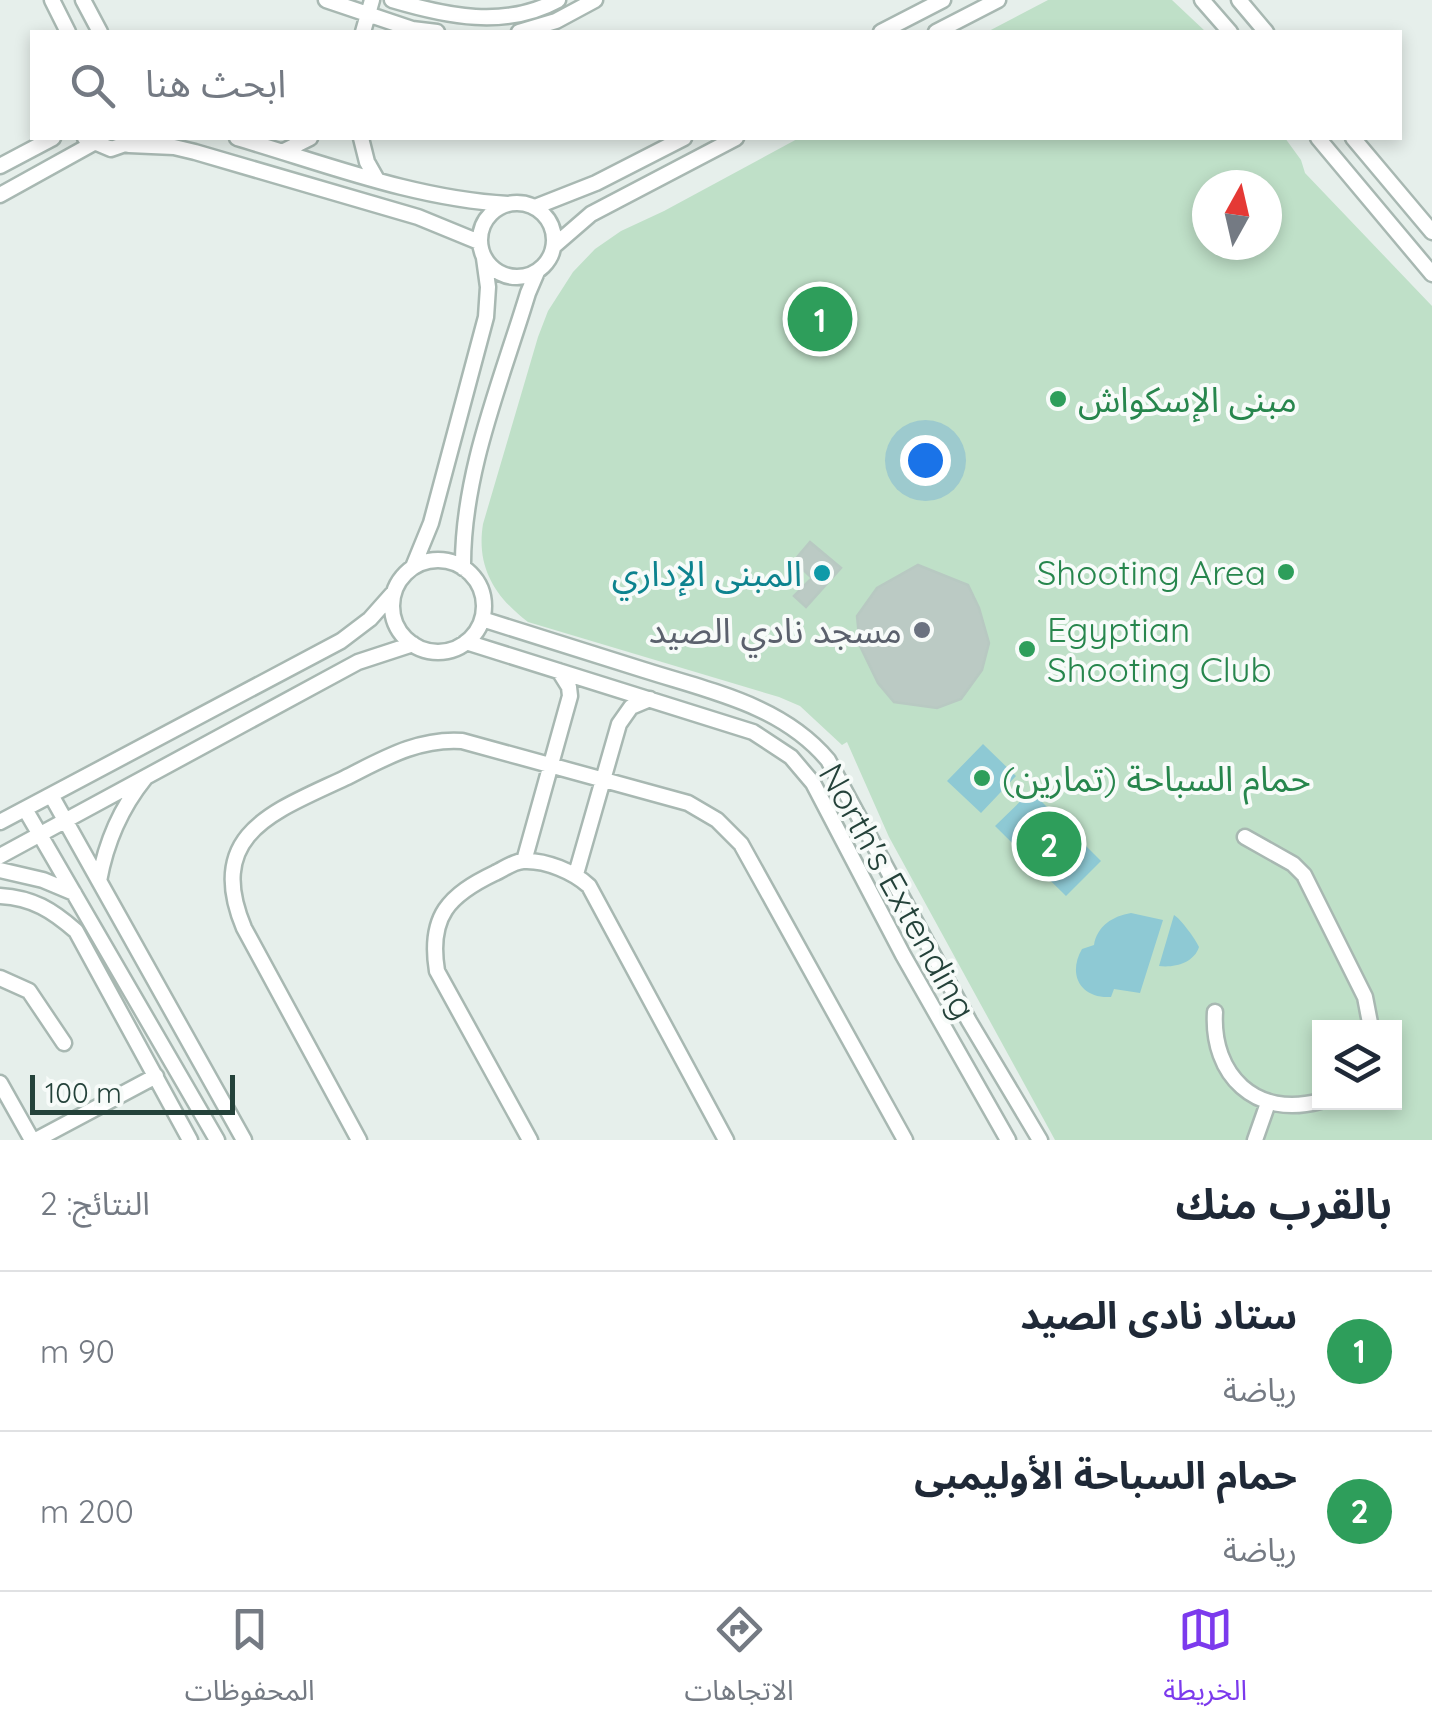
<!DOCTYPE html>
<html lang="ar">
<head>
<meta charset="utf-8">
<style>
  body { margin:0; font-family:Quicksand,"Noto Sans Arabic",sans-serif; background:#f2f2f3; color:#1f2937; direction:rtl }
  .controls { position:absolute; right:30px; bottom:30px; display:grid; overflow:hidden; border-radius:0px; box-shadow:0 5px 15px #0003 }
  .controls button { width:90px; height:90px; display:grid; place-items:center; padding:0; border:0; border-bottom:2px solid #e0e1e3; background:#fff; color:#1f2937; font:50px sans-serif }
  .compass { position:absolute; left:1192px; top:170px; width:90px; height:90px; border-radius:50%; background:#fff; box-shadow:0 5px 15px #0003; rotate:8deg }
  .scale { position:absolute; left:30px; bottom:25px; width:205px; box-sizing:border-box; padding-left:10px; border:5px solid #24423a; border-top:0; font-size:28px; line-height:35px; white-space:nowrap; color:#24423a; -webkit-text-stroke:8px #f7fbf9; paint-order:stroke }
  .you { position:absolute; left:925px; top:460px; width:35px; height:35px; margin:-25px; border:8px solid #fff; border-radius:50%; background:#1a73e8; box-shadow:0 0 0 15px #1a73e833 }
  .badge { display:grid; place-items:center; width:65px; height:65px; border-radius:50%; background:#7c3aed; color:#fff; font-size:32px; font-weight:700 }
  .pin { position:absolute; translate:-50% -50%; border:5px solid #fff; box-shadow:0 2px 10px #0006 }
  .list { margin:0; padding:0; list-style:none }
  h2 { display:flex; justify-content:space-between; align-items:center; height:130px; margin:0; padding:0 40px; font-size:42px }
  h2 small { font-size:32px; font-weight:400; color:#747a83 }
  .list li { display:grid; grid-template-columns:65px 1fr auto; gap:30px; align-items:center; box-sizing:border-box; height:160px; padding:0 40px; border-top:2px solid #e0e1e3 }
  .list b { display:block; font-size:38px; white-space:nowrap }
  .list p { margin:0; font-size:32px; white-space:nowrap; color:#747a83 }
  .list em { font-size:32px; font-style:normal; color:#747a83 }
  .icon { flex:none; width:55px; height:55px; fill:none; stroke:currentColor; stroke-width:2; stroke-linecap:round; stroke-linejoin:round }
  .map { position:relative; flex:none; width:1432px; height:1140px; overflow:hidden; direction:ltr }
  .search { position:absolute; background:#fff; box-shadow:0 5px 15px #0003; left:30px; right:30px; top:30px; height:110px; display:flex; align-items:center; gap:25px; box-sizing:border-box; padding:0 35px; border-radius:0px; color:#747a83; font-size:38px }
  .sheet { height:450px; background:#fff }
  nav { display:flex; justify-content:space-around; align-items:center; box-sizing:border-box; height:140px; border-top:2px solid #e0e1e3; background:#fff; font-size:28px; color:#747a83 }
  nav a { display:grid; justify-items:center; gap:5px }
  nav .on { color:#7c3aed }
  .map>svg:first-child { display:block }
  .green { fill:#bfe0c8; fill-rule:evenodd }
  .water { fill:#8ec9d4 }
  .building { fill:#bbcac4; stroke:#b8c9c2; stroke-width:2.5 }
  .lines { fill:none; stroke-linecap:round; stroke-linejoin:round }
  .minor-casing { stroke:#a8b8b2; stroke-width:19 }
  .minor { stroke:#fff; stroke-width:14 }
  .leisure-dot { fill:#2e9e5b; stroke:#f7fbf9; stroke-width:4 }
  .culture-dot { fill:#0f9aa8; stroke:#f7fbf9; stroke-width:4 }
  .worship-dot { fill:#6b7280; stroke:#f7fbf9; stroke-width:4 }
  .labels { text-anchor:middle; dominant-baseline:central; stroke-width:8; stroke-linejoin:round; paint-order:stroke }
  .leisure-label { font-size:35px; fill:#27864d; stroke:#f7fbf9; text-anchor:start }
  .culture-label { font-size:35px; fill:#0d838f; stroke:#f7fbf9; text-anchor:end }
  .worship-label { font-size:35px; fill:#5b616d; stroke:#f7fbf9; text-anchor:end }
  .street-label { font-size:35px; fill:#24423a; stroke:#f7fbf9 }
</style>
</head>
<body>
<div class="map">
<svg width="1432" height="1140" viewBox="0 0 1432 1140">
  <rect width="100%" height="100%" fill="#e6efeb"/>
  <path class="green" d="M1048 0H1172L1206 32H987Z
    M799 138H1285L1301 160 1305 173 1432 306V1140H1055L889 837 847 742 842 745 800 706 779 697 528 622C495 597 476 567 483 524L538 337 548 311 573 272 595 249 621 231 664 211ZM1207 185H1267V245H1207ZM1320 1028H1394V1102H1320Z"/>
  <path class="water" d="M983 744 1016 776 981 813 947 781Z
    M1031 791 1101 861 1066 896 995 826Z
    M1131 913 1163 920 1140 993 1114 989 1111 997C1081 999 1067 975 1082 949L1094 945C1097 926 1113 916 1131 913Z
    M1174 915C1181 919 1196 940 1199 947 1194 963 1174 968 1159 966Z"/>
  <path class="building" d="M810 542 841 568 806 607 794 596 812 578 794 561Z
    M918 565 968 585 979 608 989 643 982 670 961 699 937 708 894 702 878 683 860 646 857 616 877 588Z"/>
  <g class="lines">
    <g class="minor-casing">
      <path id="minor" d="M52 0 68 32
        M83 0 100 32
        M326 0 412 29 437 32
        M392 0C446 16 505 29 558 0
        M1202 0 1230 32
        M1239 0 1266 32
        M363 32 372 0
        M519 32 556 21 595 0
        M881 32 943 0
        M936 32 998 0
        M85 138 111 149 134 141
        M237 138C326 164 415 199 508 204
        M361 138 367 162 376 178
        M1318 138 1432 274
        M1353 138 1432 232
        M129 145 174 147 195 152 418 217 479 242
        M284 151 310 138
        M0 166 53 138
        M0 195 92 144
        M480 240a37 37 0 1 1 74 0a37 37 0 1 1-74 0Z
        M535 207 596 183 684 138
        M554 246 591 214 736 138
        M392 606a46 46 0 1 1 92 0a46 46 0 1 1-92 0Z
        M413 567 431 523 486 317 488 287 484 258
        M463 568C462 474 501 382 528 293L537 272
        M482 619C536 636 590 653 644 670 710 691 782 705 828 760L969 1021 1040 1140
        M466 642 753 732 791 757 813 783 903 955 1008 1140
        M51 795 244 1140
        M25 809 217 1140
        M0 822 341 641 370 619 394 592
        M1245 837 1293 864 1304 875 1365 997 1371 1028
        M0 856 358 662 413 644
        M524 861 570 696 569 687 559 671
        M0 870 43 880 74 893
        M576 874 619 724 631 707 650 699
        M99 881C106 842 120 809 145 778
        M0 896C33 898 52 910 76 931L190 1140
        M0 978 29 991 64 1043
        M1215 1012C1211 1075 1256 1119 1320 1101
        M0 1083 32 1140
        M36 1140 156 1076
        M359 1140 244 928C204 833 276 811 345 778 383 759 418 738 462 741L688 803 717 820 741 844 905 1140
        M530 1140 437 971C428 916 449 895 495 873 504 869 514 861 524 861 546 860 574 872 589 886L726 1140
        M1255 1140 1268 1103"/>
    </g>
    <use href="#minor" class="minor"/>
  </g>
  <g class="leisure-dot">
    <circle cx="1058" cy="399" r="10"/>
    <circle cx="1286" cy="572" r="10"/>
    <circle cx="1027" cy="649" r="10"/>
    <circle cx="982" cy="778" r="10"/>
  </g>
  <circle class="culture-dot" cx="822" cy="573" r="10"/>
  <circle class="worship-dot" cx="922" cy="630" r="10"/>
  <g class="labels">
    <g class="leisure-label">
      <text x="1078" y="399">مبنى الإسكواش</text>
      <text x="1266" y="572" text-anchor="end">Shooting Area</text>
      <text x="1047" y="629">Egyptian<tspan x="1047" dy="40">Shooting Club</tspan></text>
      <text x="1002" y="778">حمام السباحة (تمارين)</text>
    </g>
    <g class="culture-label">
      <text x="802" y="573">المبنى الإداري</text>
    </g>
    <g class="worship-label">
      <text x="902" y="630">مسجد نادي الصيد</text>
    </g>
    <g class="street-label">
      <text transform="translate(898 891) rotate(61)">North's Extending</text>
    </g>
  </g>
</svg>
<div class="controls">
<button><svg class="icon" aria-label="layers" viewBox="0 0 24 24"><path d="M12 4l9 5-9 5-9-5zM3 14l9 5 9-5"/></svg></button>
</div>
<svg class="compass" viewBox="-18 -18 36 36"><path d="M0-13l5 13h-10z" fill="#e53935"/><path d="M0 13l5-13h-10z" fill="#747a83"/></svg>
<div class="scale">100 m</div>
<div class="you"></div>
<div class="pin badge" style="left:820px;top:319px;background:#2e9e5b">1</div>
<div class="pin badge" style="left:1049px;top:844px;background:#2e9e5b">2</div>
<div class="search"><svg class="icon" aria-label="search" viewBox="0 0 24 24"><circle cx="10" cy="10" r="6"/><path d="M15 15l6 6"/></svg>ابحث هنا</div>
</div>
<section class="sheet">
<h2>بالقرب منك<small>النتائج: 2</small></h2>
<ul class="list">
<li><span class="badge" style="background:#2e9e5b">1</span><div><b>ستاد نادى الصيد</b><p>رياضة</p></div><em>90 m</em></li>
<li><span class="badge" style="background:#2e9e5b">2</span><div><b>حمام السباحة الأوليمبى</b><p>رياضة</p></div><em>200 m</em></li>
</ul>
</section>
<nav>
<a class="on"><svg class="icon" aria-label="map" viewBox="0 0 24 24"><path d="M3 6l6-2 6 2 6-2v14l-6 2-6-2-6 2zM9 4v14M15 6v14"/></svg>الخريطة</a>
<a><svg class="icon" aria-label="directions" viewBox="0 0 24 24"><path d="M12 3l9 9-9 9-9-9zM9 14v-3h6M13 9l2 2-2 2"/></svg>الاتجاهات</a>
<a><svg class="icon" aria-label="saved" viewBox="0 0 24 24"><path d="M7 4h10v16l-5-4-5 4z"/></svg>المحفوظات</a>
</nav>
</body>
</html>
